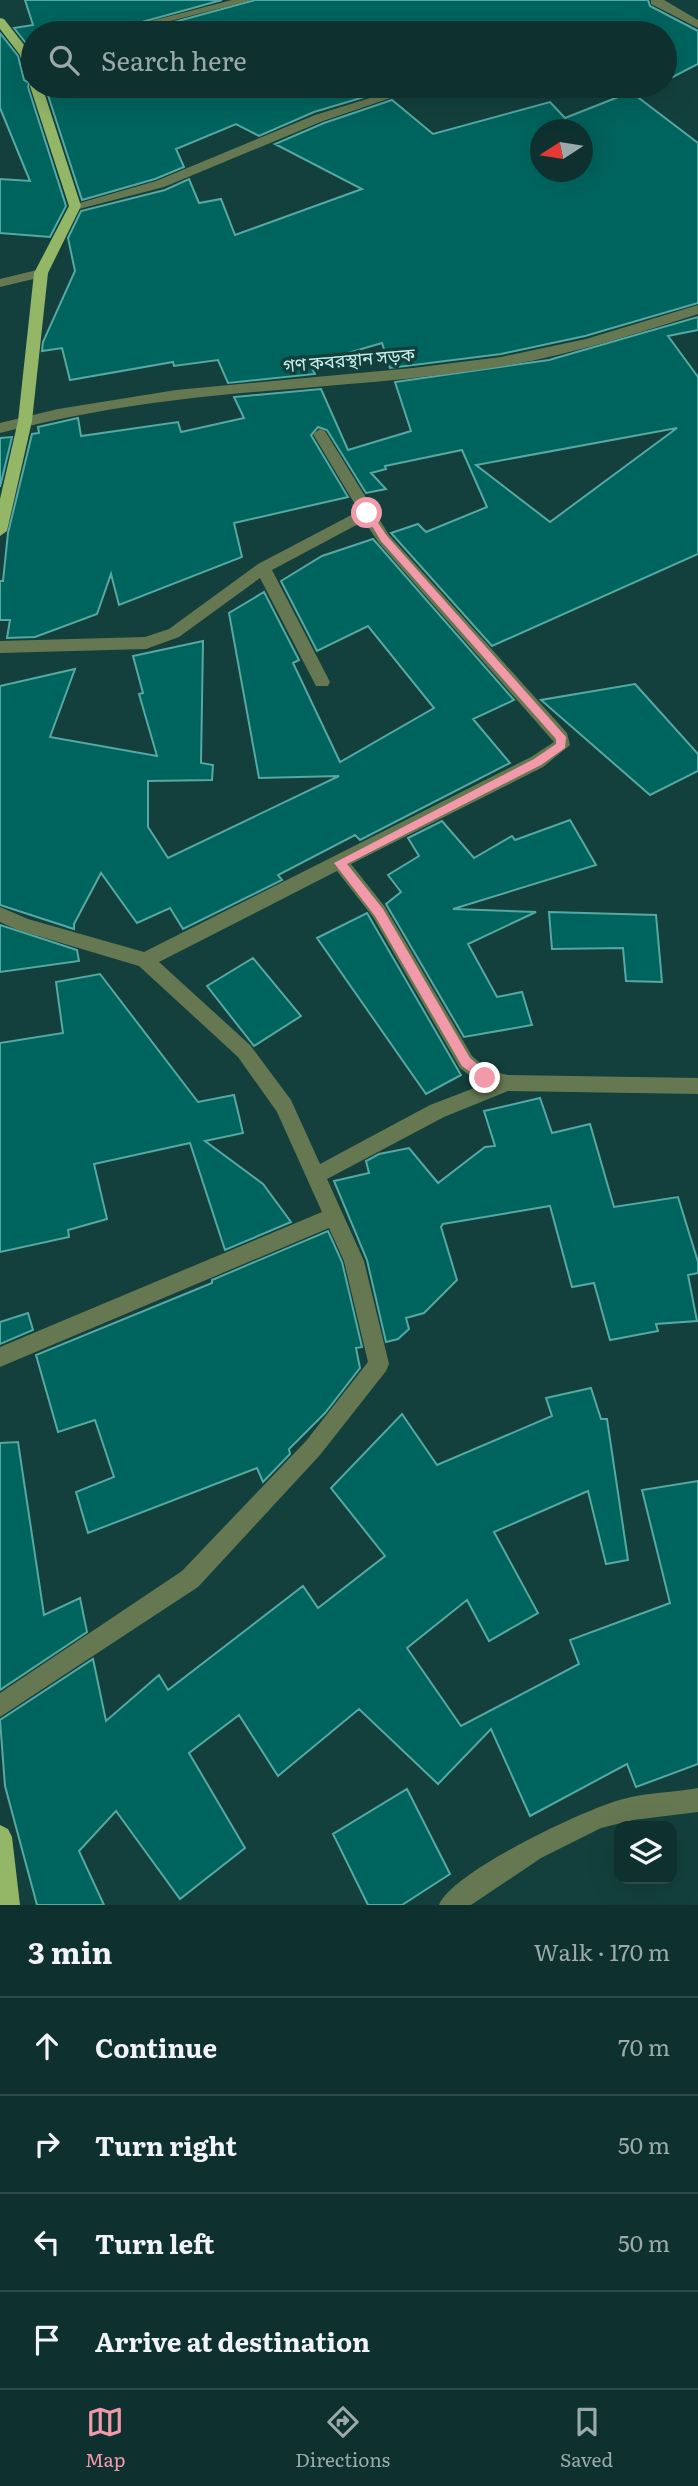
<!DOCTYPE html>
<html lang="en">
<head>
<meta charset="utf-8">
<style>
  body { margin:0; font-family:Literata,"Noto Sans Bengali",serif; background:#173836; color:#f1f3f6 }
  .controls { position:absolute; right:21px; bottom:21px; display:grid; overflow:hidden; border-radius:14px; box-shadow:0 7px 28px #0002 }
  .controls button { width:63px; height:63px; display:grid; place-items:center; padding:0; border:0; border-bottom:2px solid #2e4b4a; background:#0e302e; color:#f1f3f6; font:35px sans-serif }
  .compass { position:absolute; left:530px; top:119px; width:63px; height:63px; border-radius:50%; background:#0e302e; box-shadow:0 7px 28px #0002; rotate:258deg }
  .stop { position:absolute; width:21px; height:21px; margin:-16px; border:5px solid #f39aaa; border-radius:50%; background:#fff }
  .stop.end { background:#f39aaa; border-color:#fff; box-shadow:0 2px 7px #0008 }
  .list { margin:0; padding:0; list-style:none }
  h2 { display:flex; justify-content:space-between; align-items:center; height:91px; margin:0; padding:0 28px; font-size:30px }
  h2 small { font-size:23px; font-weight:400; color:#9ba9aa }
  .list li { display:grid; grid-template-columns:46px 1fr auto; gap:21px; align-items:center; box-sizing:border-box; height:98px; padding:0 28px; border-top:2px solid #2e4b4a }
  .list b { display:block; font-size:26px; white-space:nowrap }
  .list em { font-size:23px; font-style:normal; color:#9ba9aa }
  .icon { flex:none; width:38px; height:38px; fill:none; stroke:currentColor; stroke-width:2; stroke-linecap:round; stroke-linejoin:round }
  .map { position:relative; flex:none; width:698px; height:1905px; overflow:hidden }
  .search { position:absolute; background:#0e302e; box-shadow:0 7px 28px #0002; left:21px; right:21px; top:21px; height:77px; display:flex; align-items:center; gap:18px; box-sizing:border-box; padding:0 24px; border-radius:38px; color:#9ba9aa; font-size:26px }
  .sheet { height:483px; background:#0e302e }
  nav { display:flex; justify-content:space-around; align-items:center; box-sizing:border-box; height:98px; border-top:2px solid #2e4b4a; background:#0e302e; font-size:19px; color:#9ba9aa }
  nav a { display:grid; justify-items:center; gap:4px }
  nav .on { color:#f39aaa }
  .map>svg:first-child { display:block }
  .building { fill:#00645e; stroke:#56a8a2; stroke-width:2; fill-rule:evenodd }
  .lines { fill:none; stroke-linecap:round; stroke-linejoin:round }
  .minor { fill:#667852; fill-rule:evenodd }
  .major { fill:#93b667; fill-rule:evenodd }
  .route { fill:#f39aaa }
  .labels { text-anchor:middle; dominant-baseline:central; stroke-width:7; stroke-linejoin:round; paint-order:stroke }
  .far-street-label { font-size:18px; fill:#c8efeb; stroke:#13403d }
</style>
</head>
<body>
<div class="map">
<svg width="698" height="1905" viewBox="0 0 698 1905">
  <rect width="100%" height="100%" fill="#13403d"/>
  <path class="building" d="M25 0H222L102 33H33V52L14 28 33 25Z
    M255 0H648L650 6 698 31V64L665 81V33H134Z
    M0 33 18 56 24 80 29 83 28 87 66 206 50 237 0 233V179L30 181 0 108Z
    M45 86H374L381 92 314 112 259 136 236 124 176 149 184 167 155 179 82 200Z
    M631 92 698 143V303L585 336 501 354 390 368 382 343 310 364 315 374 228 383 218 360 174 366 173 362 70 380 62 348 42 351 43 342 75 271 68 238 81 211 165 190 189 179 199 203 221 199 235 235 362 189 275 144 324 123 392 100 433 134 550 102 565 118ZM541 130H583V172H541Z
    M698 317V330L668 336 698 377V554L492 646 391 533 418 524 426 532 487 507 462 450 385 466 386 469 371 473 386 489 366 493 327 430 318 427 311 435 348 497 234 523 242 557 119 605 111 574 97 614 35 637 7 638 10 620H0V581H3L8 533 32 434 39 433 38 427 78 418 81 436 178 422 181 432 244 418 234 397 321 389 348 450 411 431 395 382 549 360ZM677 428 550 522 476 465Z
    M12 437 0 487V438Z
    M373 539 514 700 473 719 510 763 360 840 355 835 278 875 282 880 183 929 170 908 137 923 101 873 74 924V929L0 905V686L75 669 50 737 157 756 139 694 143 693 133 656 203 641 201 763 213 765 212 780 148 781V827L168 858 339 776 259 778 229 613 264 592 299 660 293 663 340 762 434 708 368 626 317 651 281 581 322 556Z
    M635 684 698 754V771L650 795 541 700Z
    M570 820 596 865 453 909 536 912 468 944 497 997 522 992 532 1025 464 1037 386 904 401 892 388 875 419 856 408 838 442 821 474 858 512 836 515 840Z
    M549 912 656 915 662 982 626 981 623 948 552 949Z
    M367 913 461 1075 426 1094 317 938Z
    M0 925 77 950 79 961 0 972Z
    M253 958 301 1016 254 1046 207 986Z
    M100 974 198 1102 234 1095 243 1133 205 1141 263 1184 291 1222 225 1250 190 1143 94 1164 107 1219 68 1230 69 1237 0 1252V1043L63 1033 56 982Z
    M540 1098 552 1133 590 1124 614 1207 678 1197 698 1262V1273L688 1275 697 1321 656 1324 658 1331 610 1340 594 1283 572 1287 550 1206 443 1224 441 1227 457 1280 424 1313 406 1318 409 1329 398 1339 386 1342 367 1260 334 1181 369 1173 366 1161 379 1154 409 1148 438 1183 485 1147 495 1146 484 1111Z
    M328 1231 342 1262 362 1347 356 1348 360 1368 325 1413 289 1449 290 1454 263 1482 257 1468 88 1533 76 1492 114 1477 95 1420 58 1432 36 1355 212 1283V1280Z
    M28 1313 33 1330 0 1344V1322Z
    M591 1388 601 1419H607L628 1560 606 1564 588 1491 494 1532 538 1613 489 1641 467 1600 407 1648 461 1726 579 1664 570 1640 670 1603 642 1490 698 1481V1764L636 1787 627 1764 530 1816 491 1729 438 1784 359 1709 278 1776 239 1715 189 1753 245 1848 180 1899 116 1811 79 1851 104 1905H37L5 1786 0 1720 93 1659 106 1721 159 1675 168 1690 303 1586 318 1608 385 1556 331 1488 402 1414 437 1465 552 1416 546 1398Z
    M18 1442 44 1615 80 1598 87 1632 0 1690V1443Z
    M407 1789 450 1874 402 1905H368L333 1834Z"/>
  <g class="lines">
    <path class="minor" d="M232 0H252L124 33H105Z
      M651 0H664L698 20V28L651 4Z
      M409 86H426L323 121 164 187 75 210 69 206 156 181 315 115Z
      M41 269 48 273 46 276 0 287V279Z
      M698 305V314C633 335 566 356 498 367 392 384 284 387 177 400 117 407 59 418 0 433V423L58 409 176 390 413 368 501 357 586 339Z
      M320 429 325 431 389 535 567 733 570 745 543 767 351 864 385 907 472 1056 490 1071 508 1075 698 1078V1094L508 1091 444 1117 327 1179 364 1261 389 1364 386 1371 320 1455 198 1587 0 1717V1693L182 1571 306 1441 368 1362 344 1261 329 1228 0 1367V1347L322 1212 277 1112 238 1057 139 966 18 930 0 922V907L28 919 144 952 531 757 554 742 379 543 364 521 272 570 330 682 328 686H316L260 578 179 637 146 649 0 653V641L145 637 169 629 258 564 359 511 313 434ZM337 871 373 917 460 1068 482 1085 430 1105 320 1164 291 1100 250 1045 159 962Z
      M698 1788V1812L633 1820 601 1828 541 1858 471 1905H439C453 1871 585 1809 623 1799 648 1792 673 1793 698 1788Z"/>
    <path class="major" d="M0 18 4 19 32 55 33 82 27 79 20 55 0 29Z
      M33 83V86H42L81 206 48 273 32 421 7 531 0 536V499L18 421 34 273 69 206 30 86Z
      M0 1825 8 1829 12 1837 20 1905H0Z"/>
  </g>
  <path class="route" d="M363 511H370L387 536 566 737 565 748 541 765 347 864 383 909 470 1058 489 1074V1082L485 1083 462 1066 375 916 334 863 534 759 556 744V739L381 541Z"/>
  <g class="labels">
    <g class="far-street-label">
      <text transform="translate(349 359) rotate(-5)">গণ কবরস্থান সড়ক</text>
    </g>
  </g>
</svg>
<div class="controls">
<button><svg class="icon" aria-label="layers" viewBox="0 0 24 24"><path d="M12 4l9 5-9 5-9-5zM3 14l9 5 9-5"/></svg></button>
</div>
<svg class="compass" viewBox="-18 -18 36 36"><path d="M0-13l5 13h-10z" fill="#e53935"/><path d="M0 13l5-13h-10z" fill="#9ba9aa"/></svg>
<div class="stop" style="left:367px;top:513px"></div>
<div class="stop end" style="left:485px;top:1078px"></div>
<div class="search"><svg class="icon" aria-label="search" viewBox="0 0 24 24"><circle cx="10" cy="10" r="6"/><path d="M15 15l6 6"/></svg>Search here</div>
</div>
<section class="sheet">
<h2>3 min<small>Walk · 170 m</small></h2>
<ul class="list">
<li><svg class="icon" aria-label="ahead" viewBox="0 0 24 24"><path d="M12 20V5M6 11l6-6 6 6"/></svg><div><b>Continue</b></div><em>70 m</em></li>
<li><svg class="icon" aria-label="right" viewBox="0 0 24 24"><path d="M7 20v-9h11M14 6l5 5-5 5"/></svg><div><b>Turn right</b></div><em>50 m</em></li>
<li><svg class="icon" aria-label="left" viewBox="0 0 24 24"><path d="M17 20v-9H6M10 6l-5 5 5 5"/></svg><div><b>Turn left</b></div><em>50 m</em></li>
<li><svg class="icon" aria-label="arrive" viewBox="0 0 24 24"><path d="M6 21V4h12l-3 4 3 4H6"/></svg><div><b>Arrive at destination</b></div></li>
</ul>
</section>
<nav>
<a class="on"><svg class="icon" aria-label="map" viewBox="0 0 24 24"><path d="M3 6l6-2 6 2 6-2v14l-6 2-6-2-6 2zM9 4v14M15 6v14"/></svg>Map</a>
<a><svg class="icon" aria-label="directions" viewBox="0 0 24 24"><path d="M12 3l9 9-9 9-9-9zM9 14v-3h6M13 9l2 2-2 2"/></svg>Directions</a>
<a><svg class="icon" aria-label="saved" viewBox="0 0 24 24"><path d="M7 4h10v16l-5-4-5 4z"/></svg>Saved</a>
</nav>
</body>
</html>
